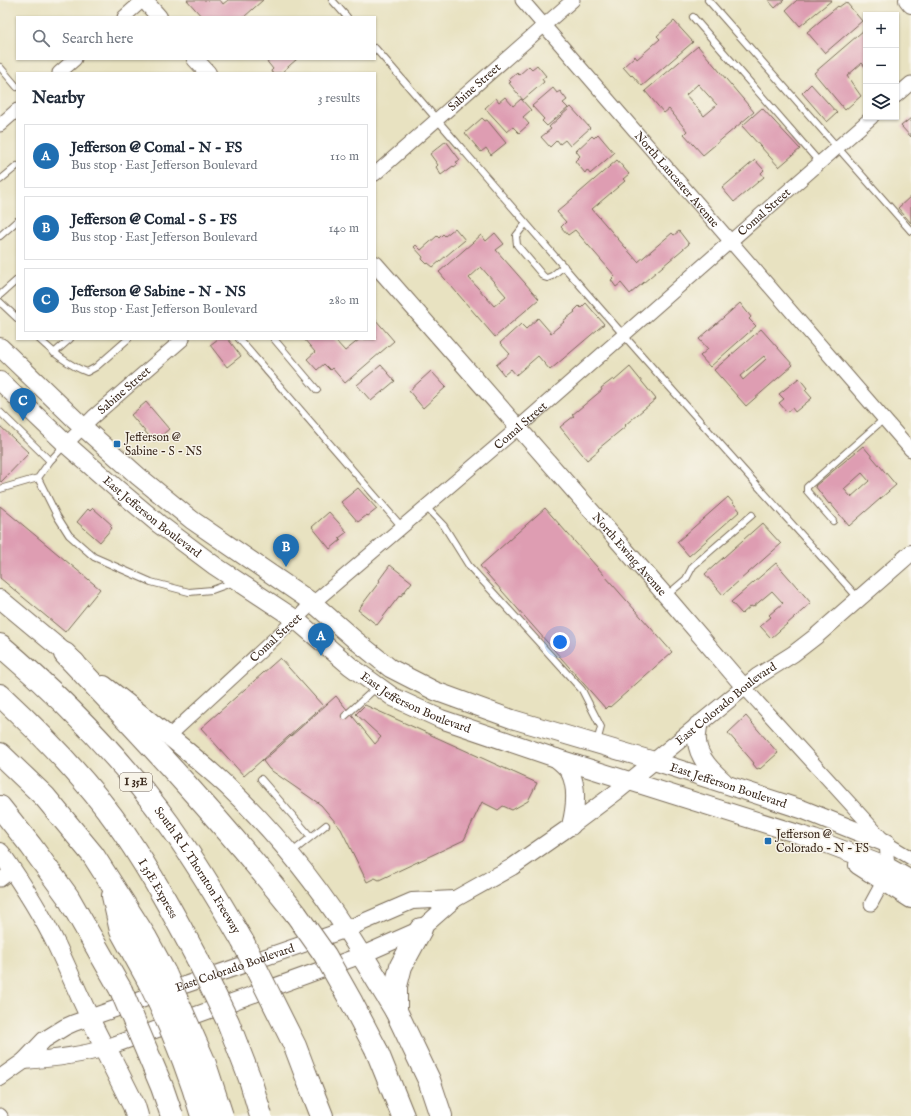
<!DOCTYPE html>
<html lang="en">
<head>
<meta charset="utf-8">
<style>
  body { margin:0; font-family:"IM FELL English",serif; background:#f6f6f7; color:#1f2937 }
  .controls { position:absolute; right:12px; top:12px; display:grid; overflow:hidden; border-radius:0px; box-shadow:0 1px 3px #0004 }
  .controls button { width:36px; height:36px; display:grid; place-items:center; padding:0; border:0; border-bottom:1px solid #e0e1e3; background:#fff; color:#1f2937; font:20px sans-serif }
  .you { position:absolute; left:560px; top:642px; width:14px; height:14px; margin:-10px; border:3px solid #fff; border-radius:50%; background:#1a73e8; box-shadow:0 0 0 6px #1a73e833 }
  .badge { display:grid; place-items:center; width:26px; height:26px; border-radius:50%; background:#1f6fb2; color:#fff; font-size:13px; font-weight:700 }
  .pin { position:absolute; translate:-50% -33px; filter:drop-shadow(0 1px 2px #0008) }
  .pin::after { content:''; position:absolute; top:21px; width:14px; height:12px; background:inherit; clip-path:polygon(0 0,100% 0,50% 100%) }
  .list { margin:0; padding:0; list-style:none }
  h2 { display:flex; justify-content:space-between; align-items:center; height:52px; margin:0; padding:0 16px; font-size:17px }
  h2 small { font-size:13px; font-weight:400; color:#747a83 }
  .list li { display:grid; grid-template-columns:26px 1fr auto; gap:12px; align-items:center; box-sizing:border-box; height:64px; margin:0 8px 8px; padding:0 8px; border:1px solid #e0e1e3; border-radius:0px }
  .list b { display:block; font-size:15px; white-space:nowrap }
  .list p { margin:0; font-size:13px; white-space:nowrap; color:#747a83 }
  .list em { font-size:13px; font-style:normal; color:#747a83 }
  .icon { flex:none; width:22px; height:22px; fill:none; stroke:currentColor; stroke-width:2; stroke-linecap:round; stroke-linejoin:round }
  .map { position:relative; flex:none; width:911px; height:1116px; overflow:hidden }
  .search { position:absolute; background:#fff; box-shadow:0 1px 3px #0004; left:16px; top:16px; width:360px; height:44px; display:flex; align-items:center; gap:10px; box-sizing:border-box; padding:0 14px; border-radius:0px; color:#747a83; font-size:15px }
  .panel { position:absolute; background:#fff; box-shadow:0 1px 3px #0004; left:16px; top:72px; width:360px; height:268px; border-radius:0px }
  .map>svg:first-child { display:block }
  .building { fill:#de9db2; fill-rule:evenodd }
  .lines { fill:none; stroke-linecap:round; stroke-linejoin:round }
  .service-casing { stroke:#786a57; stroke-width:8 }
  .minor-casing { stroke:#786a57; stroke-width:15 }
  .tertiary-casing { stroke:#786a57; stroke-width:18 }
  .secondary-casing { stroke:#786a57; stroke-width:20 }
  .motorway-casing { stroke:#786a57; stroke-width:24 }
  .service { stroke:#fff; stroke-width:6 }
  .minor { stroke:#fff; stroke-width:13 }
  .tertiary { stroke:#fff; stroke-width:16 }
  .secondary { stroke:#fff; stroke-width:18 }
  .motorway { stroke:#fff; stroke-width:22 }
  .motorway-bridge-casing { stroke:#786a57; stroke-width:24; stroke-linecap:butt }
  .motorway-bridge { stroke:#fff; stroke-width:22 }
  .poi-dot { fill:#1f6fb2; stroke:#f7f3e8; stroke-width:1.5 }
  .labels { text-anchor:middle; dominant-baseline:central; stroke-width:3; stroke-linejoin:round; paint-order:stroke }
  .shield { fill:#f7f3e8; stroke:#73665b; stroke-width:1 }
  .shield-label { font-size:11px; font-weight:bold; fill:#3b2a1e }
  .street-label { font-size:12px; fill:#3b2a1e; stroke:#f7f3e8 }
  .poi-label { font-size:12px; fill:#3b2a1e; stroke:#f7f3e8; text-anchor:start }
</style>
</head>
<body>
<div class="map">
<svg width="911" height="1116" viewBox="0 0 911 1116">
  <rect width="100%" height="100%" fill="#f7f3e8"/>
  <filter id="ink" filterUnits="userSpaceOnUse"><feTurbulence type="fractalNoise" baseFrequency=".025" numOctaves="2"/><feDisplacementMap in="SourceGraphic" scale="8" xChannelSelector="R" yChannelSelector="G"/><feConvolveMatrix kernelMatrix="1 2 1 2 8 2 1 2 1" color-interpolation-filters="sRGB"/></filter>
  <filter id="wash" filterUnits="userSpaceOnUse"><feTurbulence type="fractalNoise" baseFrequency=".012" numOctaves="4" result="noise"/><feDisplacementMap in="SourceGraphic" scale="16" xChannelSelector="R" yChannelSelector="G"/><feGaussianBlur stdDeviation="0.9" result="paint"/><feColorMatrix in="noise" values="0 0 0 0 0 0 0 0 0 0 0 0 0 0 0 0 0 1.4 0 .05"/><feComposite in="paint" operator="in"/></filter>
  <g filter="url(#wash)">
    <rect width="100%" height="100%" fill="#e8e2c1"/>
    <g id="blocks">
      <path class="building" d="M187 0H220L223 4 228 0H263L244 17H202Z
        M768 0H784L775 8Z
        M797 0H832L800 26 786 10Z
        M846 2 862 21 825 53 807 32 838 6 839 7Z
        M674 21 693 42 642 86 632 75 631 76 623 67 635 56 637 59 660 39 657 36Z
        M864 30 866 32V68L862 63 847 76 861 96 845 110 814 73Z
        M698 46 754 112 703 155 684 134 687 131 669 109 664 113 645 91ZM698 84 717 105 704 116 686 95Z
        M265 59H297L281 73H272L271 71 273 69Z
        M537 65 546 76 542 79 544 82 523 100 509 83 511 82 509 80 517 73 519 75 529 66 532 69Z
        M811 84 837 113 827 122 802 93Z
        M553 88 557 93 560 91 567 100 563 103 568 108 547 126 542 121 544 119 532 106Z
        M505 97 513 106 521 99 531 110 523 117 529 124 519 133 513 127 507 132 485 108 496 98 499 102Z
        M571 107 590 128 570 146 565 140 560 144 557 140 550 147 541 137 551 129 549 127Z
        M762 108 800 149 779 167 742 126Z
        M482 118 485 121 487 120 506 143 491 155 486 148 481 152 465 133Z
        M911 118V137L901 126Z
        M598 134 614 153 590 174 587 170 585 173 575 161 580 156 576 151 592 136 594 138Z
        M446 141 460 160 456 162 458 164 454 167 453 166 441 175 436 167 438 165 430 154Z
        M617 160 629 174 623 179 625 181 592 209 638 262 672 233 674 235 679 231 689 244 630 294 621 283 616 287 611 280 615 276 575 230 568 235 561 227 566 222 557 212Z
        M755 160 764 170 761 173 764 177 734 202 722 188Z
        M911 196V223L898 208Z
        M455 228 465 240 433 267 428 263 427 264 422 259 423 257 414 247 416 245 421 250 437 236 439 238 443 234 445 236Z
        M495 233 504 244 496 250 539 299 495 337 439 272 481 235 486 241ZM481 267 506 296 494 306 469 278Z
        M586 303 604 324 550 370 538 356 516 375 511 369 504 375 496 365 510 354 500 343 521 324 526 329 538 318 551 333 564 322 563 321 575 312 574 311 579 306 581 308Z
        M740 303 751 317 749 319 756 326 710 367 700 356 708 349 699 339Z
        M375 319 394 341 345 383 332 368 330 370 324 364 317 370 307 359 315 352 304 339H334L345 351 360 339H375Z
        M761 329 793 365 746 406 714 370ZM764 356 766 359 743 380 740 376Z
        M218 339H228L241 356 227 367 210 345Z
        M381 365 395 381 371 401 357 385Z
        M630 367 656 399 625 425 626 426 598 449 599 450 587 460 560 427 574 416 572 415 602 390 601 388 613 379 614 381Z
        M431 371 446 387 423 408 409 391Z
        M799 378 807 388 805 390 812 398 795 412 792 408 787 412 779 403 784 399 779 394Z
        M146 402 169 429 154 442 131 415Z
        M0 426 29 453 1 482 0 481Z
        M863 446 896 485 849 526 830 503 829 504 815 486ZM862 473 869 481 851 497 844 489Z
        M358 488 377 509 368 516 367 515 358 522 341 502Z
        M728 497 740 511 689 556 677 542Z
        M0 506 100 589 65 632 0 578Z
        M93 508 112 525 110 526 112 528 100 542 77 522 88 509 90 511Z
        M545 508 672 652 610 707 609 706 606 709 480 566Z
        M329 512 347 532 339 538 341 540 330 549 312 527Z
        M762 523 781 544 723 595 705 574Z
        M776 563 811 603 771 638 760 626 771 617 769 615 783 603 772 591 753 607 751 606 742 614 731 602Z
        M390 565 412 582 401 596 400 595 377 625 358 610 380 581 379 580Z
        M280 658 323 706 244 776 201 728Z
        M336 696 375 744 381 737 356 714 365 705 537 783 528 801 512 810 503 806 498 810 482 802 464 840 379 880 375 878 367 882 341 829 321 805 269 769 263 761Z
        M746 716 778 753 760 769 759 768 757 769 753 764 754 763 728 733Z"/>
    </g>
  </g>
  <g filter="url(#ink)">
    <use href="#blocks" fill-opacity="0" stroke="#786a57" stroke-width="1"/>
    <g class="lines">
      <g class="service-casing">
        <path id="service" d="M332 0 347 17
          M708 0 911 231
          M693 17 820 163
          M375 48C439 121 501 195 565 268 661 379 760 488 858 598
          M0 67 17 87
          M0 180 17 166
          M526 223 516 236 517 245 544 277 547 278 552 276 564 266
          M0 236 17 221
          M0 295 17 280
          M0 302 17 318
          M39 339C54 353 68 365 87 372L96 367 128 339
          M239 339 402 527
          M274 339 317 390
          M54 353 70 339
          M0 412 50 461
          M65 445 50 461 38 478 57 516 69 535 94 557 151 582 189 592 212 590 234 582
          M0 489 38 478
          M426 507 444 526 469 566 582 690 601 727 597 742
          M833 521 807 491V487L884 419
          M666 596 686 579 693 566 752 515
          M345 716 377 687
          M261 779 311 837
          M291 853 326 825"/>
      </g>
      <g class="minor-casing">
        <g id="minor">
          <path id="s1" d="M522 0 911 450"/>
          <path d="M124 17 143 0"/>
          <path d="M59 73 75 59"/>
          <path d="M896 96 911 83"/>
          <path d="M0 125 17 110"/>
          <path id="s2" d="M375 174 573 0"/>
          <path id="s3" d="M66 444 93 417 183 339"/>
          <path d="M744 687 886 843 911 858"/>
          <path id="s4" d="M169 736 313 603 519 427 872 117"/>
          <path d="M0 880 13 870"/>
          <path d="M871 904 884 880 888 867 886 843"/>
          <path d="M0 1115 1 1116"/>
        </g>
      </g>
      <g class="tertiary-casing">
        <g id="tertiary">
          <path d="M144 0 159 17"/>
          <path d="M907 0 911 5"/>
          <path d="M195 59 208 73"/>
          <path id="s5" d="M375 264 666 596 744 687"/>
          <path id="s6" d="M24 1061C51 1059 79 1056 105 1048L362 955 421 929 455 899 512 867 571 826 619 790 758 676 793 654 815 637 911 553"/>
          <path id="s7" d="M0 1078 24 1061 44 1040 65 1027 74 1023 347 929 412 901 455 899"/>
        </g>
      </g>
      <g class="secondary-casing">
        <g id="secondary">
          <path id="s8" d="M0 347 83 427 138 476 192 520 313 603 354 639 390 668 435 691 512 719 654 761 804 810 886 843"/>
          <path id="s9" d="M0 381 66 444 117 489 159 524 215 566 295 619 350 666 393 697 441 719 556 758 814 839 888 867 911 880"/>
          <path d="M0 599 76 662"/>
          <path d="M104 685C145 717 187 749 226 785 279 835 324 893 362 955"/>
          <path d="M698 725C698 730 696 736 697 741 698 758 712 771 724 782"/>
          <path d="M556 758C561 762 567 767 570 772 578 788 575 810 571 826"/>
          <path d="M0 852C21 882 41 913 57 946 73 980 87 1015 105 1048"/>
          <path d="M858 865 911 899"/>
        </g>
      </g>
      <g class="motorway-casing">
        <g id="motorway">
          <path id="s10" d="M0 645C61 697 121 758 169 824 196 862 220 902 243 942"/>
          <path d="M65 654C145 738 224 823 296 914"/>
          <path id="s11" d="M0 695C45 737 89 782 124 833 152 874 175 917 198 960"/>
          <path d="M0 754 45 797 93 855 146 938 165 973"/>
          <path d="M0 807 31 846 68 897 121 990"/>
          <path d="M113 896 121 931 148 980"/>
          <path d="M362 955 396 1011 429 1080 441 1116"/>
          <path d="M396 1011V986L401 966 421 929"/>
          <path d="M105 1048 134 1106 137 1116"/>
          <path d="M376 1049 403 1116"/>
          <path d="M309 1083 322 1116"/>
        </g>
      </g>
      <use href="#service" class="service"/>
      <use href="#minor" class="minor"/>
      <use href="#tertiary" class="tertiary"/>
      <use href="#secondary" class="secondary"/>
      <use href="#motorway" class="motorway"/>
      <g class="motorway-bridge-casing">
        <path id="motorway-bridge" d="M296 914 325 955 352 1003 376 1049
          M243 942 295 1046 309 1083
          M198 960 228 1022 250 1079 261 1116
          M165 973 204 1061 222 1116
          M148 980C170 1024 188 1068 202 1116
          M121 990 162 1087 172 1116"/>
      </g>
      <use href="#motorway-bridge" class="motorway-bridge"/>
    </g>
  </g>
  <g class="poi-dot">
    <rect x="113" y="440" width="8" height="8" rx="2"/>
    <rect x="764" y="837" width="8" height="8" rx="2"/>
  </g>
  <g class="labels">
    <rect class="shield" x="120" y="773" width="32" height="18" rx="3"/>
    <g class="shield-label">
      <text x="136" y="782">I 35E</text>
    </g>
    <g class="street-label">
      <text stroke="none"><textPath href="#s2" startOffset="132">Sabine Street</textPath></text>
      <text stroke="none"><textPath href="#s1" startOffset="237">North Lancaster Avenue</textPath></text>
      <text stroke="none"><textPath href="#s4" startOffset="793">Comal Street</textPath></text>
      <text stroke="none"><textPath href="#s3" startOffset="79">Sabine Street</textPath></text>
      <text stroke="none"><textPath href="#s4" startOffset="469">Comal Street</textPath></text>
      <text stroke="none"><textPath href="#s9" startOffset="204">East Jefferson Boulevard</textPath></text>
      <text stroke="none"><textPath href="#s5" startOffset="386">North Ewing Avenue</textPath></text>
      <text stroke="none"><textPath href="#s4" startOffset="145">Comal Street</textPath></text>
      <text stroke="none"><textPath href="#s9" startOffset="528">East Jefferson Boulevard</textPath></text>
      <text stroke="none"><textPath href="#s6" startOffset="800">East Colorado Boulevard</textPath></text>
      <text stroke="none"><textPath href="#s8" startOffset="865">East Jefferson Boulevard</textPath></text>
      <text stroke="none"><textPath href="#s10" startOffset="301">South R L Thornton Freeway</textPath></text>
      <text stroke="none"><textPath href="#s11" startOffset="251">I 35E Express</textPath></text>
      <text stroke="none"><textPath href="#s7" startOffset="263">East Colorado Boulevard</textPath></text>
    </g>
    <g class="poi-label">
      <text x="125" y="437">Jefferson @<tspan x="125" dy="14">Sabine - S - NS</tspan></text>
      <text x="776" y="834">Jefferson @<tspan x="776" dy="14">Colorado - N - FS</tspan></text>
    </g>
  </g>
</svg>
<div class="controls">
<button>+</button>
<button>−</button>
<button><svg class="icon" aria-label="layers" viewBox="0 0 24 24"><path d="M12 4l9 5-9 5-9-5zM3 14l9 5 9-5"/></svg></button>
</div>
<div class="you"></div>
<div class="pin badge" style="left:321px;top:656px">A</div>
<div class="pin badge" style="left:286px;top:567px">B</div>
<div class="pin badge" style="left:23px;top:421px">C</div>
<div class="search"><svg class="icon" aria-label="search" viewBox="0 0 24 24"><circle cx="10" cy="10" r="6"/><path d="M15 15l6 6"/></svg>Search here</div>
<section class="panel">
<h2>Nearby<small>3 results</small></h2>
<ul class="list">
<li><span class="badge">A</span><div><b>Jefferson @ Comal - N - FS</b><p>Bus stop · East Jefferson Boulevard</p></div><em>110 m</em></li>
<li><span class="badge">B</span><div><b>Jefferson @ Comal - S - FS</b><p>Bus stop · East Jefferson Boulevard</p></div><em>140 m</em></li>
<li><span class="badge">C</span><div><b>Jefferson @ Sabine - N - NS</b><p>Bus stop · East Jefferson Boulevard</p></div><em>280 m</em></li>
</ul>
</section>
</div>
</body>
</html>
